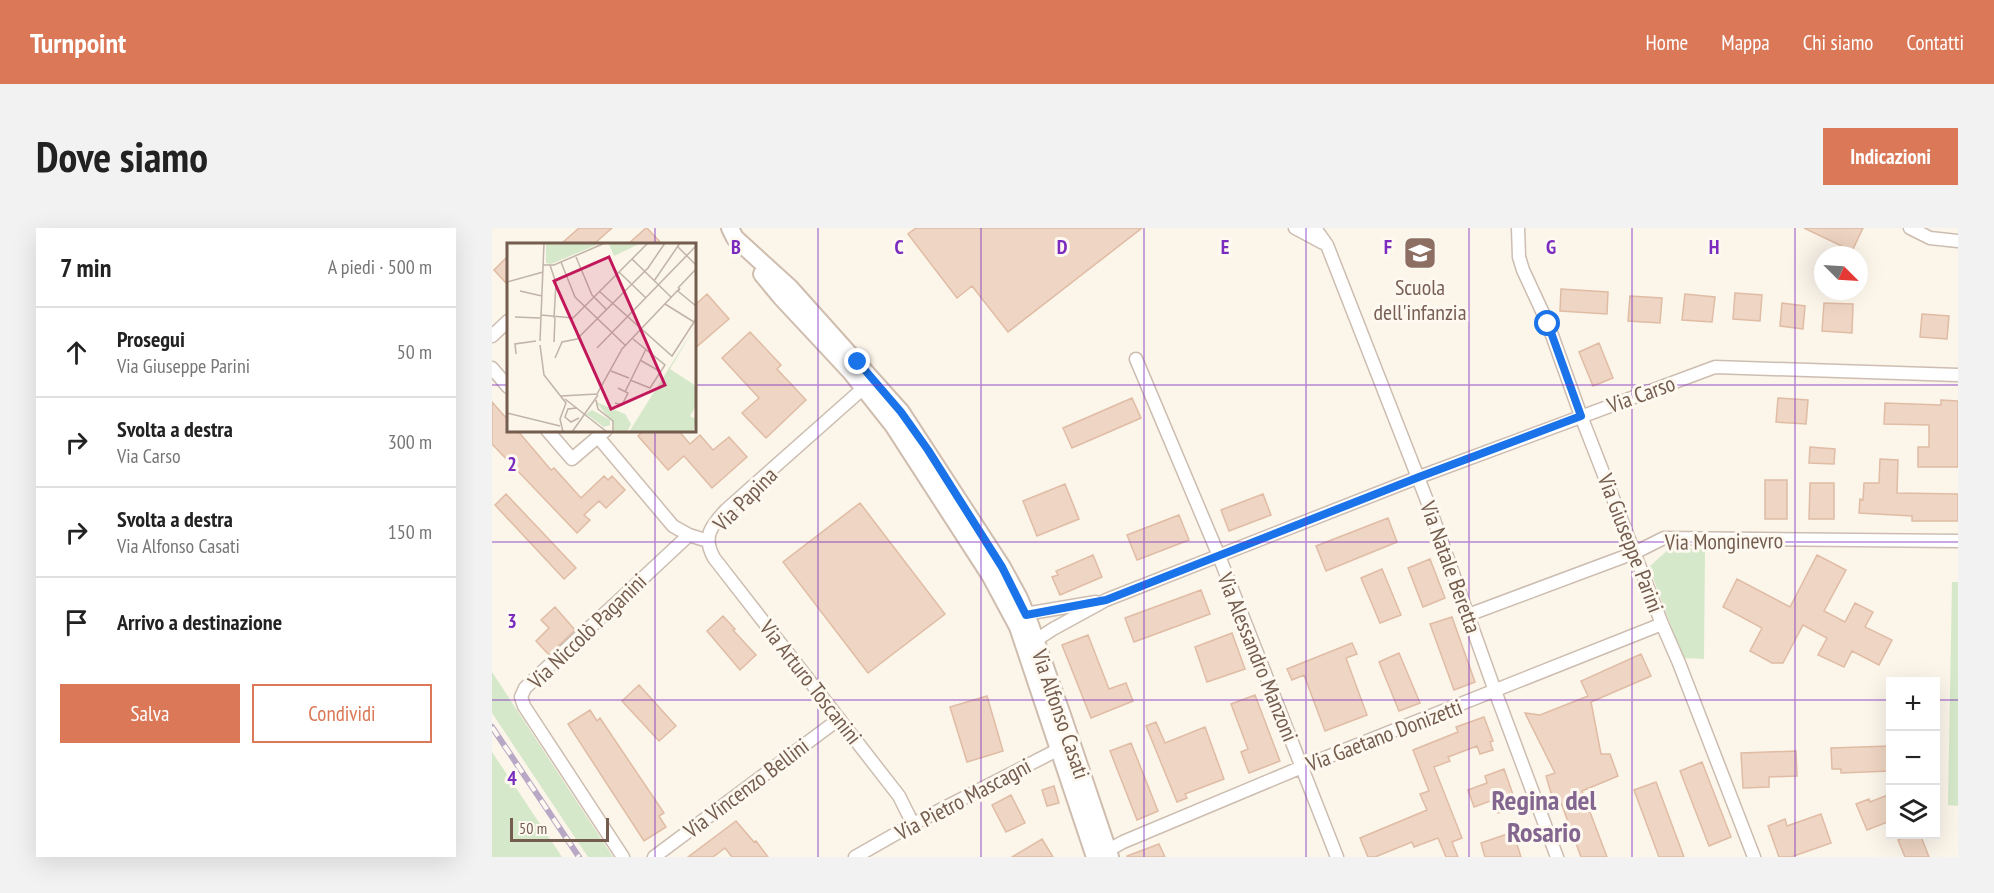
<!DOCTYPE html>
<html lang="it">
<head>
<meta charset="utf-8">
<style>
  body { margin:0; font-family:"PT Sans Narrow",sans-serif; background:#f2f2f2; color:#222 }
  .controls { position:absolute; right:18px; bottom:18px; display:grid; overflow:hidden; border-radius:0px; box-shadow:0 6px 24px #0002 }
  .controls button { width:54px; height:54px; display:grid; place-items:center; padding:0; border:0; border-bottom:2px solid #e0e0e0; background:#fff; color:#222; font:30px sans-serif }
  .compass { position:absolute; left:1322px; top:18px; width:54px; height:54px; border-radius:50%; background:#fff; box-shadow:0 6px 24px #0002; rotate:114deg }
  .scale { position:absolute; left:18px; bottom:15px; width:99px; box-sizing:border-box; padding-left:6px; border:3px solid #745d4f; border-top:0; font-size:16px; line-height:21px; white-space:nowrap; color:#745d4f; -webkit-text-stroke:4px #fef9f0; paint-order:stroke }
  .stop { position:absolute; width:18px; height:18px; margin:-14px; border:4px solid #1a73e8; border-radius:50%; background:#fff }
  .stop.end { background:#1a73e8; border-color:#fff; box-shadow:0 2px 6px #0008 }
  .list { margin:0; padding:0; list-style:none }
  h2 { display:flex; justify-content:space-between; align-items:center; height:78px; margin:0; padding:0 24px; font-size:26px }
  h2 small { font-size:20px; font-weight:400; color:#767676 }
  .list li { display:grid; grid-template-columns:39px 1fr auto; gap:18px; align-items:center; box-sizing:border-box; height:90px; padding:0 24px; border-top:2px solid #e0e0e0 }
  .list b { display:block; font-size:22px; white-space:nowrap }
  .list p { margin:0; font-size:20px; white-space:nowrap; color:#767676 }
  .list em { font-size:20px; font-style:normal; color:#767676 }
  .actions { display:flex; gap:12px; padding:18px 24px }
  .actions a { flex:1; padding:14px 0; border:2px solid #db7858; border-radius:0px; text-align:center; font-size:21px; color:#db7858 }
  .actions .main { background:#db7858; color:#fff }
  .icon { flex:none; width:33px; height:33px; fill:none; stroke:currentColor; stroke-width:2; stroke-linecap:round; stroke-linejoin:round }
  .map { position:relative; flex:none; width:1466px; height:629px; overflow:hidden; border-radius:0px }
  header { display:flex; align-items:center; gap:36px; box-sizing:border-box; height:84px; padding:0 30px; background:#db7858; color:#fff }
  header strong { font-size:28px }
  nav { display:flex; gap:33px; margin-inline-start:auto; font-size:21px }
  .intro { display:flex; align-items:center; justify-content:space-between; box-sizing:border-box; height:144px; padding:0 36px }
  h1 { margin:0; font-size:42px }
  .button { padding:15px 27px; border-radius:0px; background:#db7858; color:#fff; font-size:21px; font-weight:700 }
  main { display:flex; gap:36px; padding:0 36px }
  aside { flex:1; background:#fff; border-radius:0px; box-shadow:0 6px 24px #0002 }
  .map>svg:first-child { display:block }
  .green { fill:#d5e8c9 }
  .building { fill:#efd5c3; stroke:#e0bca5; stroke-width:1.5 }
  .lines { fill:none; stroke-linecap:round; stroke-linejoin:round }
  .street-casing { stroke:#cdbdb0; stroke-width:15 }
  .secondary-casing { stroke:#cfbdae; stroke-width:20 }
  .street { stroke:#fff; stroke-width:12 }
  .secondary { stroke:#fff; stroke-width:16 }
  .rail-casing { stroke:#b8a8c5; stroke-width:6 }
  .rail { stroke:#fef9f0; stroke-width:4; stroke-dasharray:11; stroke-linecap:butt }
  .route { stroke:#1a73e8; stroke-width:8 }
  .grid { fill:none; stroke:#7b2cbf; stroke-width:1.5; stroke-opacity:0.55 }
  .labels { text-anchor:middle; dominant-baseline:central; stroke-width:6; stroke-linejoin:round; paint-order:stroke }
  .education-label { font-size:22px; fill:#785e54; stroke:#fef9f0 }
  .street-label { font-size:22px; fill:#745d4f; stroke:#fef9f0 }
  .district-label { font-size:28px; font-weight:bold; fill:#836690; stroke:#fef9f0 }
  .inset-road { fill:none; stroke:#c1b3a7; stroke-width:1.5 }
  .view { fill:#c2185b; fill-opacity:0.15; stroke:#c2185b; stroke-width:3 }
  .inset-edge { fill:none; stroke:#745d4f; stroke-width:3 }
  .grid-label { font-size:20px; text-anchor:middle; font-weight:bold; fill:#7b2cbf; stroke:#fef9f0; stroke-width:6; stroke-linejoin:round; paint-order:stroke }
</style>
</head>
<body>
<header>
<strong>Turnpoint</strong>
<nav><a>Home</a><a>Mappa</a><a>Chi siamo</a><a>Contatti</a></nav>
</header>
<div class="intro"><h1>Dove siamo</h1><a class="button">Indicazioni</a></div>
<main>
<aside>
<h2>7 min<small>A piedi · 500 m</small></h2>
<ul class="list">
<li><svg class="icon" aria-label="ahead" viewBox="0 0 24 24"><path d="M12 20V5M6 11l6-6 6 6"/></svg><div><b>Prosegui</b><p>Via Giuseppe Parini</p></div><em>50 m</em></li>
<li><svg class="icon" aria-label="right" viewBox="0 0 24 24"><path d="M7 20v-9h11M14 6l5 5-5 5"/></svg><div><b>Svolta a destra</b><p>Via Carso</p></div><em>300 m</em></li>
<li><svg class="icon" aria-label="right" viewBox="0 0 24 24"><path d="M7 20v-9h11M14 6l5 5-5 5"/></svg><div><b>Svolta a destra</b><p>Via Alfonso Casati</p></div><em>150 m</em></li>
<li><svg class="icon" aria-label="arrive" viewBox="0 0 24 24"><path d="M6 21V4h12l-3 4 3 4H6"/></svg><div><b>Arrivo a destinazione</b></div></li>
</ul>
<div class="actions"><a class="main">Salva</a><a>Condividi</a></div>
</aside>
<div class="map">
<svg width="1466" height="629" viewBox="0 0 1466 629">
  <rect width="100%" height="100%" fill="#fbf5ea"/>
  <path class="green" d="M1179 319 1213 321 1212 431 1191 430 1157 339Z
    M1460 354H1466V578L1456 577Z
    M0 444 121 629H96L0 485Z
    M0 524 70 629H0Z"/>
  <path class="building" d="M87 0H120L102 16H69Z
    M155 0 170 16H136L154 0Z
    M424 0H650L516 104 480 58 465 70 416 6Z
    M1312 0H1371L1360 23Z
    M16 28V57L2 42Z
    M1069 61 1116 64 1115 86 1068 83Z
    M1243 65 1270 67 1268 93 1241 91Z
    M215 66 237 91 202 121V78Z
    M1193 66 1223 69 1220 94 1190 92Z
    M1138 68 1170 70 1168 95 1136 93Z
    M1290 75 1313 78 1311 101 1288 98Z
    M1332 75 1361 76 1360 105 1330 103Z
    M1430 86 1457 88 1455 111 1428 109Z
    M258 104 289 137 285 141 314 172 274 210 250 185 267 170 230 130Z
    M1107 115 1121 150 1101 158 1087 124Z
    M640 170 649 190 580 220 571 200Z
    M1286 170 1316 172 1314 196 1284 194Z
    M1449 172 1466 173V239H1426V219H1437V197L1392 196 1393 175 1449 177Z
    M0 174 16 192V202H25L59 242 62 240 89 270 112 248 116 252 120 248 133 262 114 280 107 273 92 287 98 292 85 305 0 216Z
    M152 202H186L198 216 208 207 221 222 237 209 255 229 220 260 192 228 176 242 146 208Z
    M1318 219 1343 221 1342 236 1317 235Z
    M1388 231 1406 232 1405 265 1466 266V293H1420V288L1367 285 1368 271 1371 272 1372 255H1387Z
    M1273 252H1295V291H1273Z
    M1318 255H1342V291H1317Z
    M573 256 587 291 545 308 531 273Z
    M14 266 84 340 72 351 3 277Z
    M771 266 779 287 737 303 729 282Z
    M368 275 453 386 376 445 291 334Z
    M687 287 697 312 645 332 635 307Z
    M896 290 905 314 834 343 824 318Z
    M601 327 610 349 568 367 560 349 566 347 564 343Z
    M1325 327 1354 342 1332 383 1353 394 1363 375 1381 384 1373 399 1400 412 1387 437 1360 423 1352 439 1326 427 1335 410 1311 397 1291 435H1280L1258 423 1270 400 1231 379 1245 351 1298 379Z
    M938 331 953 370 931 379 916 340Z
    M890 341 909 387 888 395 869 350Z
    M709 362 718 386 642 414 633 390Z
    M63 379 83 402 57 427 44 413 57 400 49 392Z
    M231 388 243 401 241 402 264 427 248 442 215 403Z
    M960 389 983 454 962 462 938 396Z
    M740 405 753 441 715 454 703 419Z
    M596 407 617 461 634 455 641 473 599 490 570 417Z
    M860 415 865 426 854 430 875 487 833 503 812 447 800 452 795 441Z
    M907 425 928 475 907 483 887 434Z
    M1149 426 1159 448 1099 474 1109 526H1118L1126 548 1090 563 1115 629H1089L1068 572 1062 575 1054 548 1063 545 1033 485 1048 487 1096 468 1089 453Z
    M147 457 184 498 167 513 130 473Z
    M763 467 788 533 757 545 749 524 756 521 739 476Z
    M495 468 511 523 475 534 458 479Z
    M98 482 105 493 108 490 172 585 167 588 174 599 152 613 76 496Z
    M992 489 1001 513 998 514 1001 522 988 526 985 518 956 529 958 533 942 539 970 610 960 614 966 629H954L946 610 922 619 920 614 883 629H876L868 610 935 582 928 566 937 563 921 522 966 504 964 499Z
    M664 494 673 515 713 499 732 551 693 566 695 570 685 574 654 498Z
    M639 515 666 583 645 592 618 523Z
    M1398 518V543L1349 545V541H1340L1339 520Z
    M1304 523 1305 548 1277 549V559L1251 560 1249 525Z
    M1210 534 1239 609 1217 618 1188 543Z
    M1012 541 1025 578 1006 585 1001 572 982 579 976 562 995 555 993 548Z
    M1164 554 1192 629H1167L1142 562Z
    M562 558 567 575 555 578 550 562Z
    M1398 566V593L1375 602 1364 576 1377 571 1378 574Z
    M519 567 533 595 514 604 500 577Z
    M1329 586 1339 615 1299 629H1287L1276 598 1293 591 1295 598Z
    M244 593 262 614 264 613 276 629H240L233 620 221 629H196Z
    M1021 604 1029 629H993L989 615Z
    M1420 606H1428L1437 629H1413L1406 612Z
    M550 611 561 629H520Z
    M667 616 673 629H635V628Z"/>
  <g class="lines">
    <g class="street-casing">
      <path id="street" d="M803 0 831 15
        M823 0 835 17 934 270 1003 463 1065 629
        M1026 0 1027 29 1031 42 1056 96 1089 188 1170 396 1187 435 1262 629
        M1418 0 1438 10 1466 13
        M0 108 16 93
        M644 131 727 328 845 629
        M0 140 16 159
        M376 156 234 282C219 298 210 309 222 330L407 568 421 596
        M55 202 80 231 114 202
        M106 209 181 298 197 307 216 313
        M527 387 604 374
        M976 387 1142 325 1172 310 1466 313
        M538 416 561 401 614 372 927 249 1223 139 1466 147
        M611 625 631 614 810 539 1170 396
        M131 629 32 478 29 469 33 460 197 307
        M162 629 347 491
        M363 629 421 596 573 518"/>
    </g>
    <g class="secondary-casing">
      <path id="secondary" d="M238 0 243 10 298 60 409 184 510 339 527 370 537 394 570 487 618 629
        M270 46 289 69 359 144 401 197 498 347 526 399 603 629"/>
    </g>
    <use href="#street" class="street"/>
    <use href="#secondary" class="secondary"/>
    <g class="rail-casing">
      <path id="rail" d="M0 499 87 629"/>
    </g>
    <use href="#rail" class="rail"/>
  </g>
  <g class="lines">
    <path class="route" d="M366 134 409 184 436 222 510 339 534 387 614 372 927 249 1089 188 1056 96"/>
  </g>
  <path class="grid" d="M163 0V16M326 0V629M489 0V629M652 0V629M814 0V629M977 0V629M1140 0V629M1303 0V629M0 157H16M202 157H1466M163 202V629M0 314H1466M0 472H1398M1444 472H1466"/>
  <defs>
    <g id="school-square" transform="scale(1.725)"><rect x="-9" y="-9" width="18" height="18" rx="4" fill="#8d6e63" stroke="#fef9f0"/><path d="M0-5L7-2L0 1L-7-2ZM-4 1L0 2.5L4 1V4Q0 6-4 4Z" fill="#fff"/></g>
  </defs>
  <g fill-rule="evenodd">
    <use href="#school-square" x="928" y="25"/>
  </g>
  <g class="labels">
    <g class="education-label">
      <text x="928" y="59">Scuola<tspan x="928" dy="25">dell'infanzia</tspan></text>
    </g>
    <g class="street-label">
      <text transform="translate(1149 166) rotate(-20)">Via Carso</text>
      <text transform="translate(253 271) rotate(-45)">Via Papina</text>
      <text transform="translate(1232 313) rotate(-1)">Via Monginevro</text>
      <text transform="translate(1139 315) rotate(69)">Via Giuseppe Parini</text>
      <text transform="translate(959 339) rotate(70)">Via Natale Beretta</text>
      <text transform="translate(95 403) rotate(-44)">Via Niccolò Paganini</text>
      <text transform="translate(766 429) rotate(68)">Via Alessandro Manzoni</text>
      <text transform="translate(319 454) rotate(52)">Via Arturo Toscanini</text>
      <text transform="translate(569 486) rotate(71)">Via Alfonso Casati</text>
      <text transform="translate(892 507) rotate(-21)">Via Gaetano Donizetti</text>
      <text transform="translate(254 560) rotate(-37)">Via Vincenzo Bellini</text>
      <text transform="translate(471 571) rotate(-28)">Via Pietro Mascagni</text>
    </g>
    <g class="district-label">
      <text x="1052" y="571">Regina del<tspan x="1052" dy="32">Rosario</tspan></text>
    </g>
  </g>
  <g transform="translate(15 15)">
    <rect width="189" height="189" fill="#fbf5ea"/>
    <path d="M39 0H94L44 21 39 20ZM134 0 107 13 102 1 103 0ZM189 82 163 126 189 143V163L183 173 189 176 186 189H122ZM89 159 118 171 124 181 120 189H106L107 181ZM85 167 103 177V182L97 184 79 171Z" fill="#d5e8c9"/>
    <path class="inset-road" d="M171 4 189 22M69 14 85 52 99 66M125 16 164 54M54 19 68 54 119 103M36 22H47L98 0M43 22 49 40 47 75M112 29 139 55M147 38 173 0M0 39 36 29M171 45 189 26M13 48 35 53M93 49 165 113 189 76M172 49 189 63M158 61 187 79M34 72 66 75 141 0M8 74 33 75M33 98 37 0M47 99 48 75M33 102 37 132 59 160 53 176 56 189M90 105 189 3M9 111 8 101 29 98M48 115 55 99 70 96 141 25 158 0M133 117 154 129M104 128 122 135M123 137 143 145 158 122 126 96M118 149 139 106M54 153 90 151 115 106 173 45 171 49M58 156 100 189M89 157 91 166 106 178V189M108 160 115 162 121 150 111 145M70 165 61 166 58 174 64 179 72 175M0 170 53 183M65 189 91 152"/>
    <path class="view" d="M102 14 158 142 104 166 47 38Z"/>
    <rect width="189" height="189" class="inset-edge"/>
  </g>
  <g class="grid-label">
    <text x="244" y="26">B</text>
    <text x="407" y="26">C</text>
    <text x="570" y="26">D</text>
    <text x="733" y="26">E</text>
    <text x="896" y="26">F</text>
    <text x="1059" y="26">G</text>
    <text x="1222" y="26">H</text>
    <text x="20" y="243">2</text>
    <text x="20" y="400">3</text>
    <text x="20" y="557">4</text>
  </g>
</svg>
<div class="controls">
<button>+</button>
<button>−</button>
<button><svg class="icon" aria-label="layers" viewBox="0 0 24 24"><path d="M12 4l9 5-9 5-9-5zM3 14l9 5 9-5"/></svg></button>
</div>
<svg class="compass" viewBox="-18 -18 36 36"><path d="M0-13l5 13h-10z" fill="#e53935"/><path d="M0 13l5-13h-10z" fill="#767676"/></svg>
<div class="scale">50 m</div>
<div class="stop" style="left:1056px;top:96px"></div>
<div class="stop end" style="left:366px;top:134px"></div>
</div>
</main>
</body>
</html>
